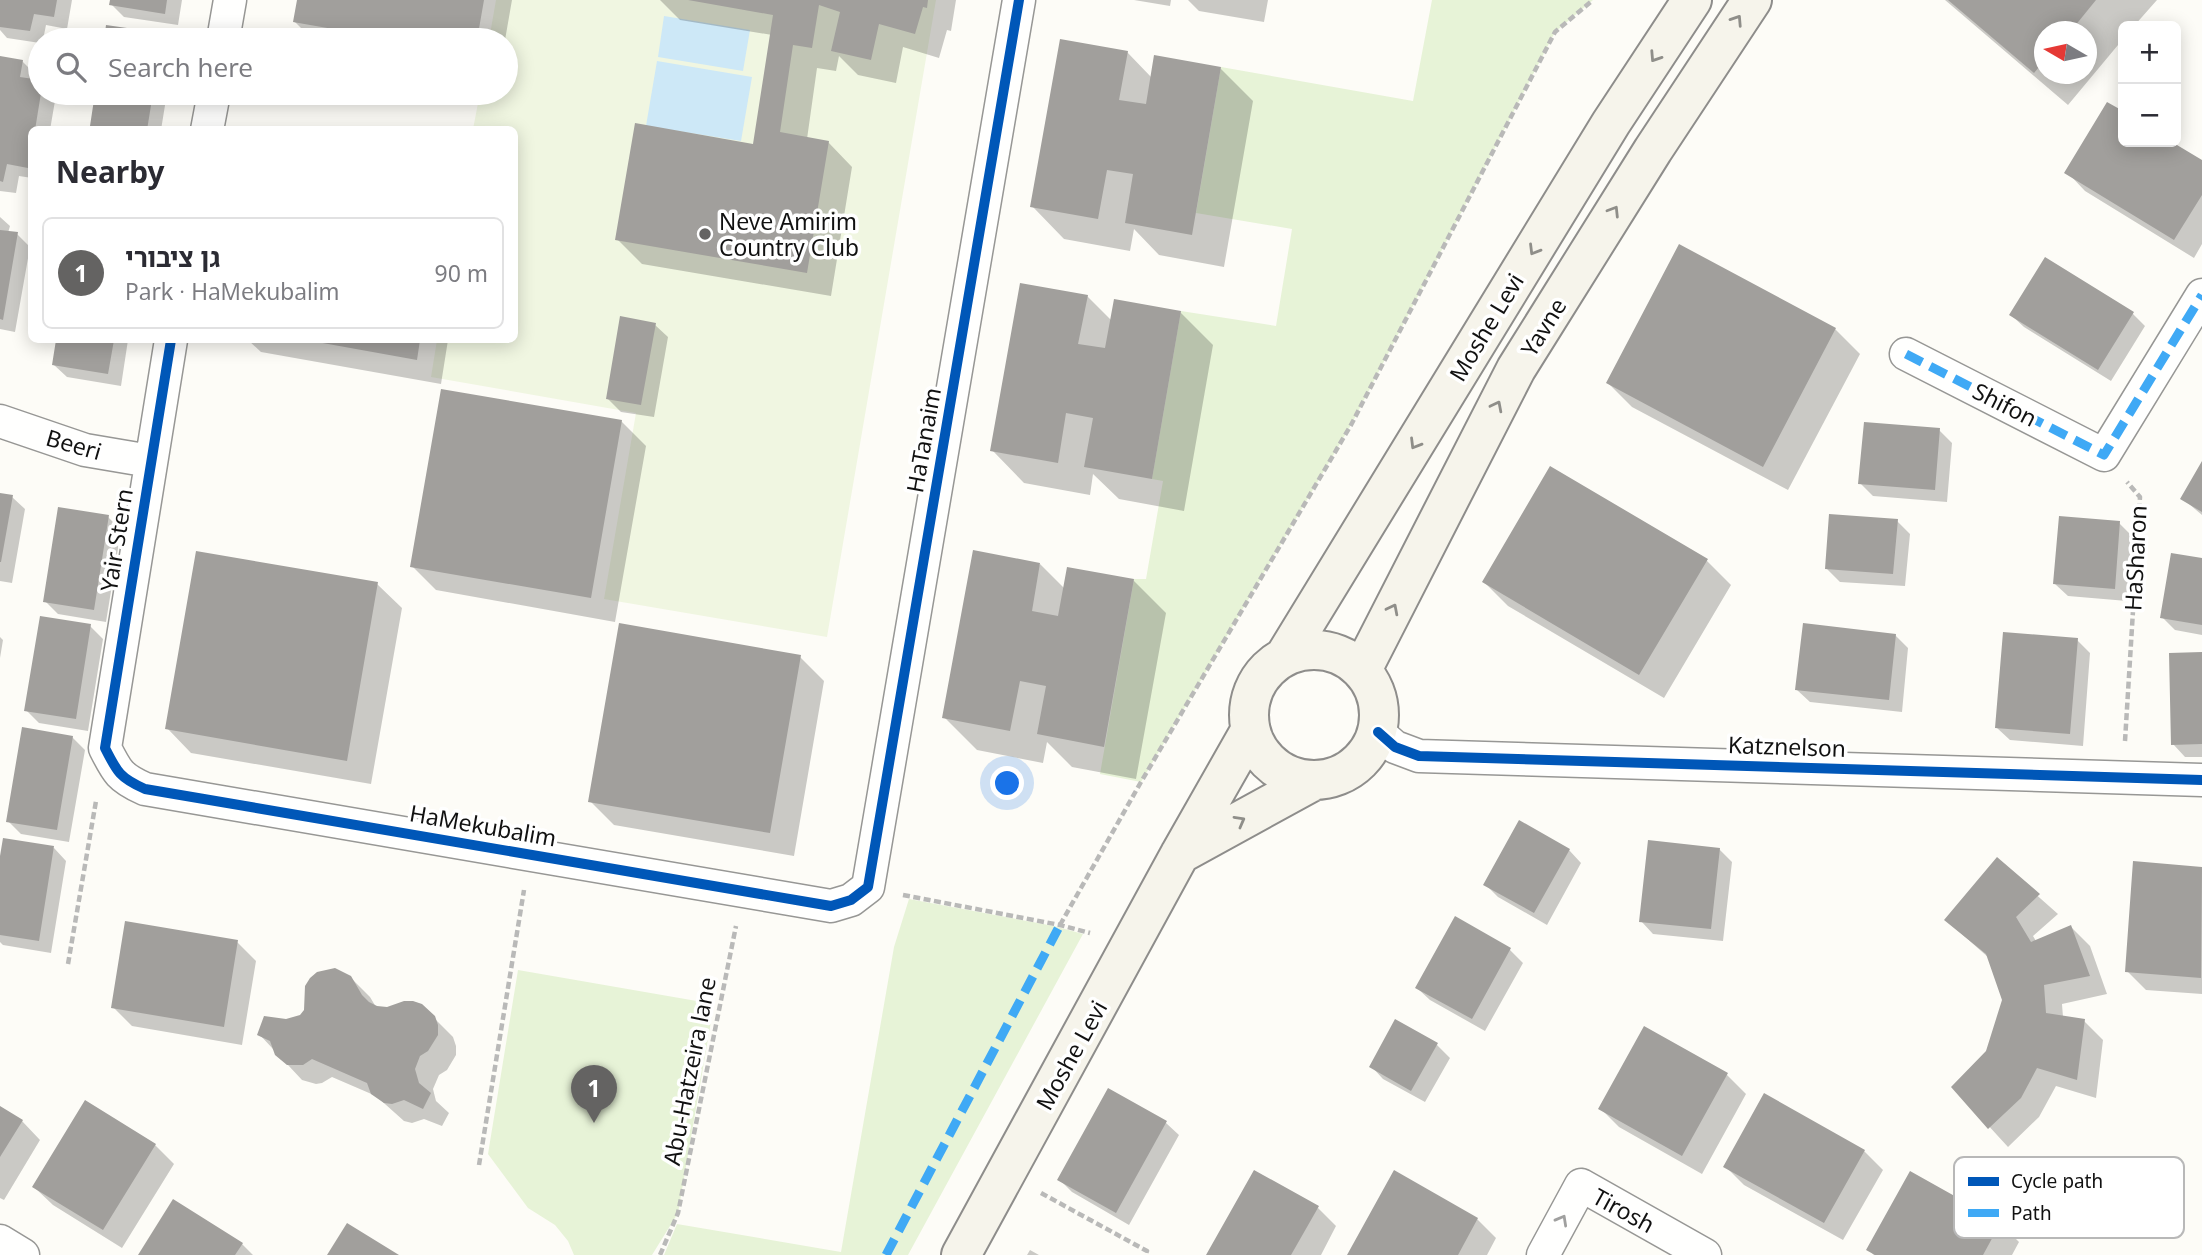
<!DOCTYPE html>
<html lang="en">
<head>
<meta charset="utf-8">
<style>
  body { margin:0; font-family:Georgia,"Noto Sans Hebrew",serif; background:#f7f7f7; color:#2b2b33 }
  .controls { position:absolute; right:21px; top:21px; display:grid; overflow:hidden; border-radius:10px; box-shadow:0 4px 18px #0003 }
  .controls button { width:63px; height:63px; display:grid; place-items:center; padding:0; border:0; border-bottom:2px solid #e1e1e2; background:#fff; color:#2b2b33; font:35px sans-serif }
  .compass { position:absolute; left:2034px; top:21px; width:63px; height:63px; border-radius:50%; background:#fff; box-shadow:0 4px 18px #0003; rotate:279deg }
  .you { position:absolute; left:1008px; top:784px; width:24px; height:24px; margin:-18px; border:5px solid #fff; border-radius:50%; background:#1a73e8; box-shadow:0 0 0 10px #1a73e833 }
  .badge { display:grid; place-items:center; width:46px; height:46px; border-radius:50%; background:#646362; color:#fff; font-size:23px; font-weight:700 }
  .pin { position:absolute; translate:-50% -58px; filter:drop-shadow(0 2px 4px #0008) }
  .pin::after { content:''; position:absolute; top:37px; width:24px; height:21px; background:inherit; clip-path:polygon(0 0,100% 0,50% 100%) }
  .list { margin:0; padding:0; list-style:none }
  h2 { display:flex; justify-content:space-between; align-items:center; height:91px; margin:0; padding:0 28px; font-size:30px }
  h2 small { font-size:23px; font-weight:400; color:#7c7c81 }
  .list li { display:grid; grid-template-columns:46px 1fr auto; gap:21px; align-items:center; box-sizing:border-box; height:112px; margin:0 14px 14px; padding:0 14px; border:2px solid #e1e1e2; border-radius:10px }
  .list b { display:block; font-size:26px; white-space:nowrap }
  .list p { margin:0; font-size:23px; white-space:nowrap; color:#7c7c81 }
  .list em { font-size:23px; font-style:normal; color:#7c7c81 }
  .icon { flex:none; width:38px; height:38px; fill:none; stroke:currentColor; stroke-width:2; stroke-linecap:round; stroke-linejoin:round }
  .map { position:relative; flex:none; width:2202px; height:1255px; overflow:hidden }
  .search { position:absolute; background:#fff; box-shadow:0 4px 18px #0003; left:28px; top:28px; width:490px; height:77px; display:flex; align-items:center; gap:18px; box-sizing:border-box; padding:0 24px; border-radius:38px; color:#7c7c81; font-size:26px }
  .panel { position:absolute; background:#fff; box-shadow:0 4px 18px #0003; left:28px; top:126px; width:490px; height:217px; border-radius:10px }
  .map>svg:first-child { display:block }
  .green { fill:#e7f3d7 }
  .pitch { fill:#f0f6e1 }
  .water { fill:#cde8f7 }
  .shadow { fill:#0003; fill-rule:evenodd }
  .building { fill:#a19f9c }
  .lines { fill:none; stroke-linecap:round; stroke-linejoin:round }
  .street-casing { stroke:#979795; stroke-width:35 }
  .secondary-casing { stroke:#8e8d8b; stroke-width:42 }
  .path { stroke:#b9b9b8; stroke-width:4.5; stroke-dasharray:7 3.5; stroke-linecap:butt }
  .street { stroke:#fffffe; stroke-width:32 }
  .secondary { stroke:#f6f4eb; stroke-width:38 }
  .quiet { stroke:#3fa9f5; stroke-width:9; stroke-dasharray:18 9; stroke-linecap:butt }
  .cycleway-casing { stroke:#fff; stroke-width:15 }
  .cycleway { stroke:#0057b8; stroke-width:10 }
  .oneway { stroke:#8f8e89 }
  .oneway2 { stroke:#a0a09f }
  .poi-dot { fill:#646362; stroke:#fff; stroke-width:2.5 }
  .labels { text-anchor:middle; dominant-baseline:central; stroke-width:7; stroke-linejoin:round; paint-order:stroke }
  .poi-label { font-size:23px; fill:#111; stroke:#fff; text-anchor:start }
  .street-label { font-size:23px; fill:#111; stroke:#fff }
  .key { fill:#fff; stroke:#b8b8b8; stroke-width:2 }
  .key-label { font-size:19px; fill:#111 }
</style>
</head>
<body>
<div class="map">
<svg width="2202" height="1255" viewBox="0 0 2202 1255">
  <rect width="100%" height="100%" fill="#fdfcf7"/>
  <path class="green" d="M1432 0H1593L1555 32 1351 425 1141 782 1100 774 1134 579H1146L1163 481 1152 479 1181 311 1276 326 1292 229 1196 213 1221 67 1413 101Z
    M909 899 1054 926 1083 934 908 1255H664L677 1224 841 1252 894 947Z
    M518 970 714 1004 678 1213 652 1255H574L568 1241 555 1225 528 1208 488 1154Z"/>
  <path class="pitch" d="M496 0H936L827 637 604 599 636 413 431 377 437 340H514V130L473 129 480 93H506V40H489Z"/>
  <path class="water" d="M664 16 750 30 743 71 658 57Z
    M657 61 752 77 741 141 646 126Z"/>
  <path class="shadow" d="M0 0H72L67 29 46 25 43 40H40V43L7 38 0 30Z
    M112 0H182L178 25 124 17 111 4Z
    M298 0H512L505 40H313L295 22Z
    M660 0H956L951 31 947 30 939 58 903 47 896 83 858 75 839 56 836 71 817 68 807 139 828 142 852 167 831 296 642 264 617 239 755 146 772 35 680 20Z
    M1134 0H1171L1170 6Z
    M1188 0H1268L1264 22 1199 11Z
    M1945 0H2157L2134 26H2123V39L2068 105ZM2044 32H2086V74H2044Z
    M107 27 161 35 167 40H105Z
    M1127 52 1152 78 1220 68 1253 101 1224 267 1159 255 1134 229 1130 251 1064 239 1032 206Z
    M0 57 22 61 35 74 33 80 40 82V93H54L56 95 50 130H32V178L19 176 16 193 0 191Z
    M97 93H167L161 130H96L92 125Z
    M2108 104 2123 114V142H2169L2202 162V244L2194 258 2085 191 2067 172Z
    M0 217 10 226 8 233 17 234 30 247 15 332 0 329Z
    M1680 247 1835 329 1860 354 1788 490 1632 407 1608 383Z
    M1087 296 1112 321 1180 312 1213 345 1184 511 1119 499 1093 474 1090 495 1024 483 992 450Z
    M2133 314 2145 326 2111 381 2024 327 2011 315Z
    M655 325 668 337 654 417 621 412 608 399Z
    M58 340H128L121 386 67 377 54 365Z
    M248 340H448L441 384 261 352Z
    M621 421 646 446 615 622 436 590 412 566Z
    M1939 430 1952 443 1947 502 1873 496 1860 483Z
    M2202 464V515L2182 498Z
    M0 495 12 497 25 509 12 583 0 581Z
    M108 517 121 530 106 622 58 614 45 601Z
    M1897 521 1910 534 1905 586 1840 582 1827 569Z
    M2119 523 2132 536 2127 601 2068 596 2055 584Z
    M2202 560V635L2175 630 2162 617Z
    M1707 561 1731 585 1664 698 1508 606 1484 582Z
    M1040 564 1065 589 1133 580 1166 613 1136 779 1072 767 1047 742 1043 763 977 750 944 717Z
    M377 584 402 608 371 784 191 753 167 728Z
    M90 626 103 639 88 731 39 723 26 710Z
    M1895 635 1908 648 1902 712 1810 702 1797 690Z
    M0 637 3 640 0 658Z
    M2077 640 2090 653 2083 746 2010 740 1997 728Z
    M2202 653V757H2185L2173 744Z
    M800 657 824 681 794 856 614 825 590 801Z
    M72 737 85 750 69 842 21 834 8 821Z
    M54 848 66 861 51 953 3 945 0 942V868Z
    M1719 849 1732 862 1723 941 1653 934 1641 921Z
    M1569 850 1581 863 1547 925 1498 897 1485 884Z
    M1997 860 2058 914 2033 936 2036 941 2071 927 2090 946 2107 994 2062 1004 2063 1017 2084 1021 2103 1040 2096 1098 2056 1086 2039 1117 2008 1147 1953 1087 1988 1052 2004 1000 1989 958 1946 920Z
    M2135 863 2202 868V994L2146 990 2127 971Z
    M1455 919 1510 950 1523 963 1485 1031 1430 1000 1417 988Z
    M237 942 256 961 242 1045 132 1026 113 1007Z
    M350 977 370 997 376 1007 387 1009 421 1005 453 1037 456 1046V1055L447 1070 439 1075 433 1089 436 1101 449 1113 442 1126 424 1119 412 1123 404 1121 376 1096 332 1077 322 1083 316 1084 302 1080 259 1034 286 1021 301 1017Z
    M1437 1045 1450 1058 1425 1102 1383 1079 1371 1066Z
    M1727 1075 1746 1094 1702 1174 1619 1127 1600 1108Z
    M1109 1090 1166 1123 1179 1135 1129 1225 1072 1192 1059 1179Z
    M0 1108 22 1121 40 1140 4 1200 0 1198Z
    M155 1145 174 1164 122 1248 53 1205 34 1187Z
    M1864 1151 1883 1170 1843 1240 1744 1185 1725 1166Z
    M1318 1208 1336 1226 1321 1255H1208Z
    M1477 1219 1496 1238 1487 1255H1349Z
    M2000 1223 2019 1242 2012 1255H1874L1868 1249Z
    M242 1244 253 1255H140Z
    M1030 1250 1039 1255H1027Z"/>
  <path class="building" d="M0 0H57L54 17 34 14 30 31 0 27Z
    M110 0H167L165 14 109 5Z
    M297 0H484L477 40H396L293 22Z
    M688 0H928L927 8 923 7 915 34 879 24 871 60 831 51 840 12 819 5 812 48 793 45 780 132 829 141 807 273 615 240 635 123 753 144 773 15Z
    M1948 0H2096L2070 32H2044V61L2034 73Z
    M106 25 162 33 161 40H104Z
    M1060 39 1128 51 1119 100 1146 104 1154 55 1221 67 1192 235 1125 223 1133 174 1107 170 1098 219 1030 207Z
    M0 56 23 60 20 77 40 80 41 93 35 130H32V150L28 168 7 164 3 182 0 181Z
    M95 93H153L147 130H114L90 126Z
    M2107 102 2123 111V142H2172L2202 160V195L2174 240 2064 173Z
    M0 230 18 232 3 320 0 319Z
    M1679 244 1836 328 1763 467 1606 383Z
    M2045 257 2134 312 2098 370 2009 315Z
    M1020 283 1088 295 1078 344 1105 348 1114 299 1181 311 1152 479 1084 467 1093 418 1066 413 1058 463 990 451Z
    M620 316 656 323 641 405 606 399Z
    M56 340H114L108 374 52 365Z
    M306 340H420L417 360Z
    M441 389 622 420 591 598 410 567Z
    M1864 422 1940 428 1935 490 1858 484Z
    M2202 461V512L2180 499Z
    M1550 466 1708 559 1639 675 1482 582Z
    M0 493 13 495 1 562H0Z
    M58 507 109 515 94 610 43 602Z
    M1829 514 1898 519 1893 574 1825 569Z
    M2059 516 2120 521 2115 589 2053 584Z
    M973 550 1040 563 1032 611 1058 616 1067 567 1134 579 1104 747 1037 734 1046 686 1020 681 1010 731 942 718Z
    M196 551 378 582 347 761 165 729Z
    M2171 553 2202 558V625L2160 618Z
    M40 616 91 624 76 719 24 711Z
    M619 623 801 655 770 833 588 802Z
    M1803 623 1896 634 1889 700 1795 690Z
    M2003 632 2078 638 2070 734 1995 728Z
    M2202 652V744L2171 745 2169 653Z
    M22 727 73 736 57 830 6 822Z
    M1519 820 1570 849 1534 913 1483 885Z
    M3 838 54 846 39 941 0 935V856Z
    M1648 840 1720 848 1711 929 1639 922Z
    M1997 857 2040 894 2016 917 2031 942 2071 925 2090 976 2044 985 2046 1013 2085 1019 2077 1080 2037 1068 2021 1098 1988 1129 1951 1087 1986 1051 2002 1000 1986 954 1944 920Z
    M2133 861 2202 867 2201 978 2125 972Z
    M1455 916 1511 948 1472 1019 1415 988Z
    M125 921 238 940 224 1027 111 1008Z
    M335 968 351 976 362 995 369 1002 377 1006 387 1007 404 1001H413L422 1004 435 1016 438 1025V1035L428 1051 420 1056 415 1069 419 1083 431 1093 423 1109 404 1100 392 1104 384 1103 371 1094 367 1083 312 1059 303 1065H287L275 1055 270 1041 257 1035 264 1016 286 1019 300 1015 304 1010 305 986 310 978 317 972Z
    M1395 1019 1438 1043 1411 1091 1369 1067Z
    M1644 1026 1728 1073 1682 1156 1598 1109Z
    M1108 1088 1167 1121 1116 1213 1057 1180Z
    M1764 1093 1865 1150 1824 1223 1723 1167Z
    M85 1100 156 1144 103 1230 32 1187Z
    M0 1106 23 1120 0 1157Z
    M1254 1170 1319 1206 1291 1255H1206Z
    M1394 1170 1478 1218 1458 1255H1347Z
    M1910 1171 2001 1222 1983 1255H1875L1866 1250Z
    M173 1199 243 1243 235 1255H138Z
    M347 1223 399 1255H327Z"/>
  <g class="lines">
    <g class="street-casing">
      <path id="street" d="M223 40 230 0
        M207 130 214 93
        M171 340 105 748C117 772 120 778 145 789L831 906 851 900 868 887 1019 0
        M1906 354 2104 455 2202 295
        M0 421 85 450 150 461
        M1378 732 1395 747 1419 756 2202 780
        M0 1241 23 1255
        M1543 1255 1581 1185 1705 1255"/>
    </g>
    <g class="secondary-casing">
      <path id="secondary" d="M1249 715a65 65 0 1 1 130 0a65 65 0 1 1-130 0Z
        M1285 656 1611 123 1692 0
        M1362 670 1516 369 1653 150 1752 0
        M1180 854 1313 781
        M961 1255 1180 854 1250 731"/>
    </g>
    <path class="path" d="M2125 741 2140 497 2127 482
      M903 895 1060 925 1090 933
      M1060 925 1141 782 1351 425 1555 32 1593 0
      M68 964 96 801
      M479 1165 524 890
      M1041 1193 1147 1251 1145 1255
      M660 1255 678 1213 736 926"/>
    <use href="#street" class="street"/>
    <use href="#secondary" class="secondary"/>
    <path class="quiet" d="M1906 354 2104 455 2202 295
      M886 1255 1060 925"/>
    <g class="cycleway-casing">
      <path id="cycleway" d="M171 340 105 748C117 772 120 778 145 789L831 906 851 900 868 887 1019 0
        M1378 732 1395 747 1419 756 2202 780"/>
    </g>
    <use href="#cycleway" class="cycleway"/>
  </g>
  <defs><path id="oneway-chevron" d="M-2-3.5L2.5 0L-2 3.5" fill="none" stroke-width="1.6" stroke-linecap="round" stroke-linejoin="round" transform="scale(1.75)"/></defs>
  <g class="oneway">
    <use href="#oneway-chevron" transform="translate(1737 20) rotate(-57)"/>
    <use href="#oneway-chevron" transform="translate(1655 57) rotate(123)"/>
    <use href="#oneway-chevron" transform="translate(1614 211) rotate(-58)"/>
    <use href="#oneway-chevron" transform="translate(1534 250) rotate(121)"/>
    <use href="#oneway-chevron" transform="translate(1497 406) rotate(-63)"/>
    <use href="#oneway-chevron" transform="translate(1415 444) rotate(121)"/>
    <use href="#oneway-chevron" transform="translate(1393 609) rotate(-63)"/>
    <use href="#oneway-chevron" transform="translate(1240 821) rotate(-29)"/>
  </g>
  <use class="oneway2" href="#oneway-chevron" transform="translate(1562 1220) rotate(-61)"/>
  <circle class="poi-dot" cx="705" cy="234" r="7"/>
  <g class="labels">
    <g class="poi-label">
      <text x="719" y="221">Neve Amirim<tspan x="719" dy="26">Country Club</tspan></text>
    </g>
    <g class="street-label">
      <text transform="translate(1486 327) rotate(-59)">Moshe Levi</text>
      <text transform="translate(1543 327) rotate(-58)">Yavne</text>
      <text transform="translate(2005 404) rotate(27)">Shifon</text>
      <text transform="translate(923 440) rotate(-80)">HaTanaim</text>
      <text transform="translate(74 444) rotate(16)">Beeri</text>
      <text transform="translate(116 540) rotate(-81)">Yair Stern</text>
      <text transform="translate(2135 558) rotate(-87)">HaSharon</text>
      <text transform="translate(1787 746) rotate(2)">Katznelson</text>
      <text transform="translate(483 825) rotate(10)">HaMekubalim</text>
      <text transform="translate(1071 1055) rotate(-61)">Moshe Levi</text>
      <text transform="translate(689 1071) rotate(-79)">Abu-Hatzeira lane</text>
      <text transform="translate(1624 1210) rotate(29)">Tirosh</text>
    </g>
  </g>
  <rect x="1954" y="1157" width="230" height="81" rx="10" class="key"/>
  <rect x="1968" y="1177" width="31" height="9" fill="#0057b8"/>
  <rect x="1968" y="1209" width="31" height="8" fill="#3fa9f5"/>
  <g class="key-label">
    <text x="2011" y="1188">Cycle path</text>
    <text x="2011" y="1220">Path</text>
  </g>
</svg>
<div class="controls">
<button>+</button>
<button>−</button>
</div>
<svg class="compass" viewBox="-18 -18 36 36"><path d="M0-13l5 13h-10z" fill="#e53935"/><path d="M0 13l5-13h-10z" fill="#7c7c81"/></svg>
<div class="you"></div>
<div class="pin badge" style="left:594px;top:1123px">1</div>
<div class="search"><svg class="icon" aria-label="search" viewBox="0 0 24 24"><circle cx="10" cy="10" r="6"/><path d="M15 15l6 6"/></svg>Search here</div>
<section class="panel">
<h2>Nearby<small></small></h2>
<ul class="list">
<li><span class="badge">1</span><div><b>גן ציבורי</b><p>Park · HaMekubalim</p></div><em>90 m</em></li>
</ul>
</section>
</div>
</body>
</html>
